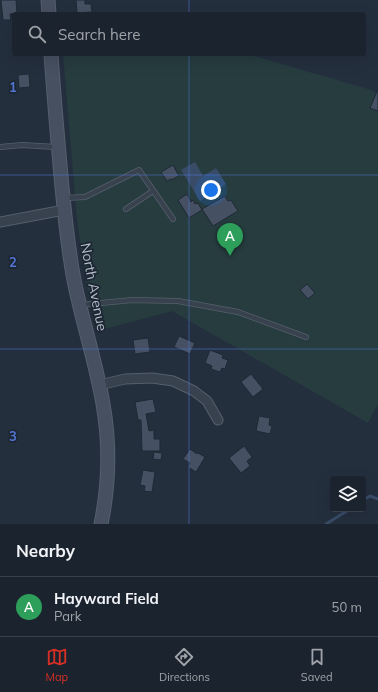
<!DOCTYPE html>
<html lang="en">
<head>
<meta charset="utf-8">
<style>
  body { margin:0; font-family:Mulish,sans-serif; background:#242b36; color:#f1f3f6 }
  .controls { position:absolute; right:12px; bottom:12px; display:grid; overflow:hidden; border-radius:4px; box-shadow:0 4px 16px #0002 }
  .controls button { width:36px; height:36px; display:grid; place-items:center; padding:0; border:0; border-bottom:1px solid #39404a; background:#1b232e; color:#f1f3f6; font:20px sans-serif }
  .you { position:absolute; left:211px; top:190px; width:14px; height:14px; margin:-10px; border:3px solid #fff; border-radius:50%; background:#1a73e8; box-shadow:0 0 0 6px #1a73e833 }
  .badge { display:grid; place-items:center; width:26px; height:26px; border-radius:50%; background:#d93025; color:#fff; font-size:13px; font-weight:700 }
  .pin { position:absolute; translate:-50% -33px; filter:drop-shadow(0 1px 2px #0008) }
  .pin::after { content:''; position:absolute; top:21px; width:14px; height:12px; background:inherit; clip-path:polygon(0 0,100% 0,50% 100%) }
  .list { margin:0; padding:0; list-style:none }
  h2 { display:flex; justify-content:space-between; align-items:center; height:52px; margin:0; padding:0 16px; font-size:17px }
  h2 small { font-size:13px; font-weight:400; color:#a0a4aa }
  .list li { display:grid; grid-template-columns:26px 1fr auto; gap:12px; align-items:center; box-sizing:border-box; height:60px; padding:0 16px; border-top:1px solid #39404a }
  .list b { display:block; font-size:15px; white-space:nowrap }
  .list p { margin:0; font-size:13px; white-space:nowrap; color:#a0a4aa }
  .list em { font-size:13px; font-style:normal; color:#a0a4aa }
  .icon { flex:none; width:22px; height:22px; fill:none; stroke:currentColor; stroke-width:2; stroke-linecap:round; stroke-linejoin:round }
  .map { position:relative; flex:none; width:378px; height:524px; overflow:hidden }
  .search { position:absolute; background:#1b232e; box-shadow:0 4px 16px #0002; left:12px; right:12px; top:12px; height:44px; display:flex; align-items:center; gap:10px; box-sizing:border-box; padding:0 14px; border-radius:4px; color:#a0a4aa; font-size:15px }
  .sheet { height:112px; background:#1b232e }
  nav { display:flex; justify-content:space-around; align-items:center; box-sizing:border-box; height:56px; border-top:1px solid #39404a; background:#1b232e; font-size:11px; color:#a0a4aa }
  nav a { display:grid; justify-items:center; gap:2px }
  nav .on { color:#d93025 }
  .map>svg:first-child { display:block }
  .green { fill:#263c3f }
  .water { fill:#394c67 }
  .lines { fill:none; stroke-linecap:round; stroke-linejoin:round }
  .stream { stroke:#394c67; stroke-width:3 }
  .building { fill:#455162; stroke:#1f2835 }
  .service-casing { stroke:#565f6c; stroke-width:6 }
  .minor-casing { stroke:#565f6c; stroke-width:11 }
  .secondary-casing { stroke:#565f6c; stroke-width:15 }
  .service { stroke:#38414e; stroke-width:4.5 }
  .minor { stroke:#38414e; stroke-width:9 }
  .secondary { stroke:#465061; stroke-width:13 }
  .grid { fill:none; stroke:#5274d3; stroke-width:1; stroke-opacity:0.55 }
  .labels { text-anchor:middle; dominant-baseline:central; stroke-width:3.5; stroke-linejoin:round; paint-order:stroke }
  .street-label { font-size:14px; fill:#b4bcc9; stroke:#1d2633 }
  .grid-label { font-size:13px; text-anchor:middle; font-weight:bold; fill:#5274d3; stroke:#1d2633; stroke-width:3.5; stroke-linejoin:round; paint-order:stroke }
</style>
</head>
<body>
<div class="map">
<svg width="378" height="524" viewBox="0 0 378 524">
  <rect width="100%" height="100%" fill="#242f3e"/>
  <path class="green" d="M63 54H247L368 89 378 94V404L368 423 172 311 97 331 88 293 77 219Z"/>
  <path class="water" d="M195 162 203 176 216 168 226 184 200 201 181 170Z"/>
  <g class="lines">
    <path class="stream" d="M363 500 370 496 378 499
      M326 524 350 509"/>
  </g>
  <path class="building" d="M1 0H16L17 13 10 14 11 20H3Z
    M76 0H85V4H91L92 12 77 13Z
    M29 74 30 87 19 88 18 75Z
    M378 89V111L370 108Z
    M173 165 179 176 171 180V179L167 181 161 172Z
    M187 194 191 202 193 200 195 204 198 203 202 210 189 218 178 200Z
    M225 196 228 201 231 200 238 211 213 226 202 209Z
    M307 284 315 293 308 299 300 290Z
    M179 336 195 343 190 354 174 347Z
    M148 338 150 352 135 354 133 340Z
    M210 350 223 355 222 358 228 360 225 369 222 368 220 372 211 369 212 366 205 363Z
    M251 374 263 389 253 397 241 382Z
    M153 399 156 412 146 414 149 431 154 430V439H160V451H142L141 420H138L135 402Z
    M259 416 270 418 269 425 272 426 270 434 256 431Z
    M244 446 252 457 247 461 250 466 241 473 229 458Z
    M190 449 197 454 198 453 205 457 196 472 188 467 190 463 183 459Z
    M154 452 162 453 161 460 153 459Z
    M143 470 155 472 152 492 144 491 145 486 140 485Z"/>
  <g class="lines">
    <g class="service-casing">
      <path id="service" d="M0 147 22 145 56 147
        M65 198 85 197 139 170 173 219
        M126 209 153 191
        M81 305 132 300 178 301 238 312 306 337"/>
    </g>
    <g class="minor-casing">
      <path id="minor" d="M0 222 64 210
        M99 385 125 379 152 378 173 381 194 391 207 401 218 420"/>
    </g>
    <g class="secondary-casing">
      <path id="secondary" d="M48 0 49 14
        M51 54C54 98 58 143 62 187 65 218 68 249 74 280 82 321 96 362 103 404 110 443 109 485 101 524"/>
    </g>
    <use href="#service" class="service"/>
    <use href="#minor" class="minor"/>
    <use href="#secondary" class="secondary"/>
  </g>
  <path class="grid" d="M189 0V14M189 54V524M0 175H378M0 349H378"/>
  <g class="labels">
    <g class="street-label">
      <text transform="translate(94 287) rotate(79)">North Avenue</text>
    </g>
  </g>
  <g class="grid-label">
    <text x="13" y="92">1</text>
    <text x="13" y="267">2</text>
    <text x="13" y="441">3</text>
  </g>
</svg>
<div class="controls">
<button><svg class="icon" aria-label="layers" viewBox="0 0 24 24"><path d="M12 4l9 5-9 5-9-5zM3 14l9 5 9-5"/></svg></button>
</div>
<div class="you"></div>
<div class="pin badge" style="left:230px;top:256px;background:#2e9e5b">A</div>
<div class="search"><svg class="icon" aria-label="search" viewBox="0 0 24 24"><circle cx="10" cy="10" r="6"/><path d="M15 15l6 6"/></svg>Search here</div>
</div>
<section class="sheet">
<h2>Nearby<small></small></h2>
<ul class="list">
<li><span class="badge" style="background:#2e9e5b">A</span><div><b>Hayward Field</b><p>Park</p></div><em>50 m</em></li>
</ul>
</section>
<nav>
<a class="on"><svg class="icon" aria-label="map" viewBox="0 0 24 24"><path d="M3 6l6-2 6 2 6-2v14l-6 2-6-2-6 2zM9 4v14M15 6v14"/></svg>Map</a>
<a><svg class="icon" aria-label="directions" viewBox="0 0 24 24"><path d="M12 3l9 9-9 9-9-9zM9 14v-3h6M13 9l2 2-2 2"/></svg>Directions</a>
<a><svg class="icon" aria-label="saved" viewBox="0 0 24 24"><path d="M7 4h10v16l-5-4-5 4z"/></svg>Saved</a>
</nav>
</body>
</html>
